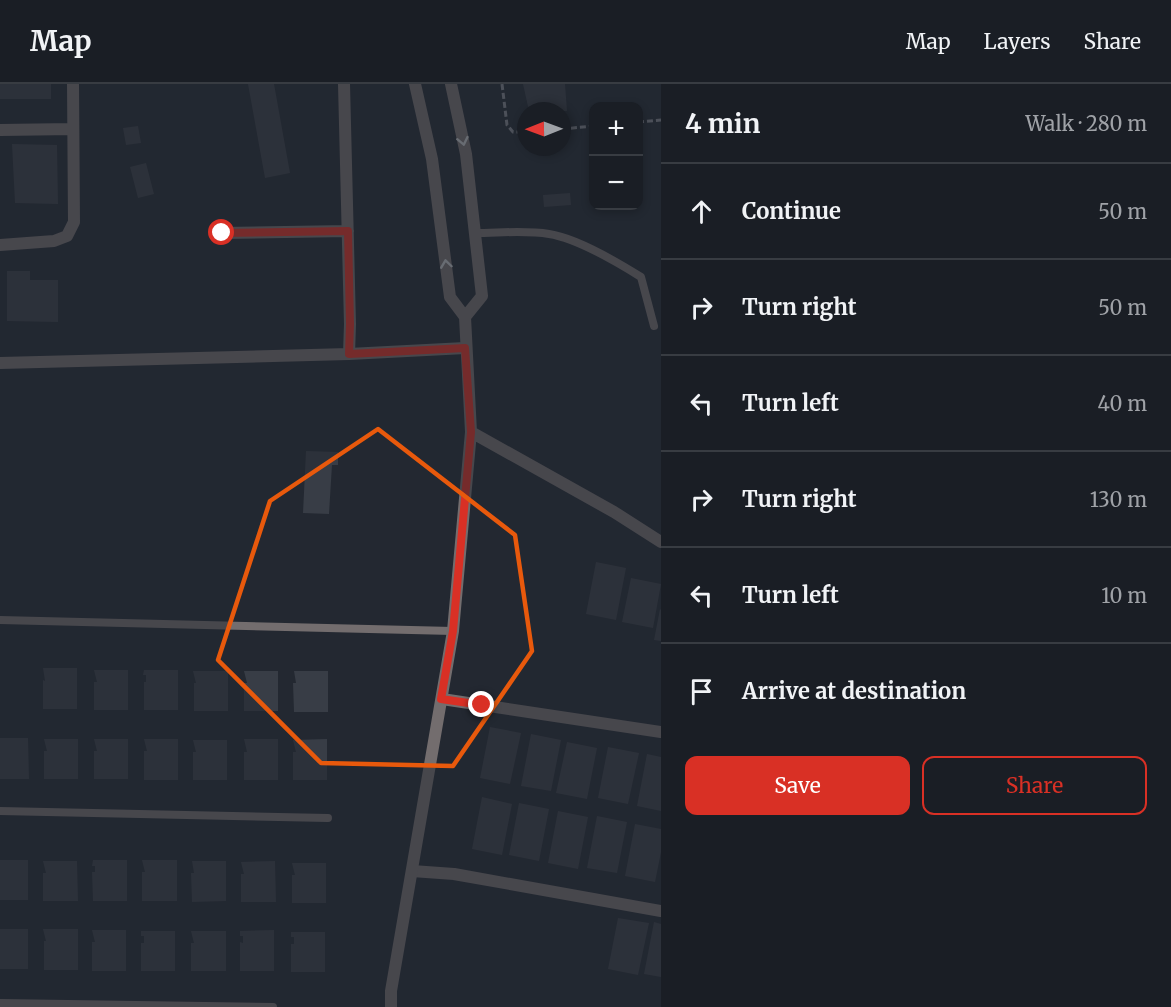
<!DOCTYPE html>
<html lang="en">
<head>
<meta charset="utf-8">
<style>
  body { margin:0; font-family:Merriweather,serif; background:#23272d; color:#f1f3f6 }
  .controls { position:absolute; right:18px; top:18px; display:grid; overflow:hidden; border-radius:12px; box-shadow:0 3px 9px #0003 }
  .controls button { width:54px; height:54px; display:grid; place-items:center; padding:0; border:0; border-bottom:2px solid #383c42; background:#1a1e25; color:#f1f3f6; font:30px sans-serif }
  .compass { position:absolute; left:517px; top:18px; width:54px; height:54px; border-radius:50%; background:#1a1e25; box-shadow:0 3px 9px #0003; rotate:269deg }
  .stop { position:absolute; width:18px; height:18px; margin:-14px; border:4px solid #d93025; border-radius:50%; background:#fff }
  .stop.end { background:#d93025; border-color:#fff; box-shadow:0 2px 6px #0008 }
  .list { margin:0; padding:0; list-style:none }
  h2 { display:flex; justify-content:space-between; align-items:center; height:78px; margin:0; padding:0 24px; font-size:26px }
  h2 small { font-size:20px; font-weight:400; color:#9fa2a7 }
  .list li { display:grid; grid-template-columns:39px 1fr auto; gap:18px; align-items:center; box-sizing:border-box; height:96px; padding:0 24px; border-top:2px solid #383c42 }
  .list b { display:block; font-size:22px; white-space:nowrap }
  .list em { font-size:20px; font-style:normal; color:#9fa2a7 }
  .actions { display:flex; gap:12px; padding:18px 24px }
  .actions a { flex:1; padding:14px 0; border:2px solid #d93025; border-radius:12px; text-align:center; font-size:21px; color:#d93025 }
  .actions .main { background:#d93025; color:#fff }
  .icon { flex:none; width:33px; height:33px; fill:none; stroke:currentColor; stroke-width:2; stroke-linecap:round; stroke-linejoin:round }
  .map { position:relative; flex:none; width:661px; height:923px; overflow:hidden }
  header { display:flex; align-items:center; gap:36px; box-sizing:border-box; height:84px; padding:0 30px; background:#1a1e25; border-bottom:2px solid #383c42 }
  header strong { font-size:28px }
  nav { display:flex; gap:33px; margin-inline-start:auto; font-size:21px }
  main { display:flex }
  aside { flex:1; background:#1a1e25 }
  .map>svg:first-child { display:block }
  .building { fill:#383d46 }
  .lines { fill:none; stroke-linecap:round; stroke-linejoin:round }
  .path { stroke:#7e8289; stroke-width:3; stroke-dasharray:6 3; stroke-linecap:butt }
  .service { stroke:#736d6e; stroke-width:8 }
  .minor { stroke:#736d6e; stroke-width:12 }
  .tertiary { stroke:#736d6e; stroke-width:12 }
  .oneway { stroke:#bcbec1 }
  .route { stroke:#d93025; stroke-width:8 }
  .marked { fill:none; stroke:#e8590c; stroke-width:4.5; stroke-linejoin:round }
</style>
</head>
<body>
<header>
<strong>Map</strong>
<nav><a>Map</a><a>Layers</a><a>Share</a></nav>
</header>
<main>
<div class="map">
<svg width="661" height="923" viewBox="0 0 661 923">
  <rect width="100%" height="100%" fill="#232831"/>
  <path class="building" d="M0 0H51V15H0Z
    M248 0H274L290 89 265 94Z
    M523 0H565L567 27H529Z
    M138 42 141 59 126 61 123 44Z
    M12 60 57 61 58 120 15 119Z
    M146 79 154 110 138 114 130 83Z
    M570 109 571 121 544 123 543 111Z
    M7 187H30V196H58V238L7 237Z
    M306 367 338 368V381H332L329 430 303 429Z
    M596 478 626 484 616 536 586 530Z
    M631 494 661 500 653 544 622 538Z
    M660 525 661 526V557L654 556Z
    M43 584H77V625H43V596L45 597Z
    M94 586H128V626H94V598H97Z
    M144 586H178V626H144V598H146V591H143Z
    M193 587H228V627H194V599H196Z
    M244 587H278V627H244V599H247Z
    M294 587H328V628H294L293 599H296Z
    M490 643 521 649 510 700 480 694Z
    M531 650 561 656 551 707 521 702Z
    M0 654H28L29 695H0Z
    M44 655H78V695H44V667H47Z
    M94 655H128V695H94V667H97Z
    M144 655H178V696H144V667H147Z
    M244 655H278V696H244V668H247Z
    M327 655V696H293V668H296L293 656Z
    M193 656H227V696H193V668H196Z
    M567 658 597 664 587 715 556 709Z
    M608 663 639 669 628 720 598 714Z
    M647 670 661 673V727L637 722Z
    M482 713 512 720 502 771 472 765Z
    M519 719 549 725 539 777 509 771Z
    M558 727 588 733 578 785 548 779Z
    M597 732 627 738 617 789 587 784Z
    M635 740 661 745V768L655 798 625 792Z
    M0 776H28V816H0Z
    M93 776H127V817H93L92 788H95V782H92Z
    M142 776H177V817H142V788H145Z
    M43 777H77L78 817H43V789H46Z
    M192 777H226V817L192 818 191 789H194Z
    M275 777 276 818H241V790H244L241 778Z
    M292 779H326V819H292V791H295Z
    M618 834 649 839 638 891 608 885Z
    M654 838 661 840V893L644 890Z
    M0 845H28V885H0Z
    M43 845H78V886H44V857H46Z
    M92 846H126V887H92V858H95Z
    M274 846V887H240V858L243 859V852H240V847Z
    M141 847H175V887H141V859H144V852H141Z
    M191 847H226V887H191V859H194Z
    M291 848H325V888H291V860H294V853H291Z"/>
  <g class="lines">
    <path class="path" d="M502 0 507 41 513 48H526
      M638 38 661 36
      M562 45 594 42"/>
    <path class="service" d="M475 149C499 149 525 146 549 150 576 154 617 178 641 193L654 242
      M0 536 453 547
      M0 727 328 734
      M0 919 273 923"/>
    <path class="minor" d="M0 46 73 45
      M222 149 348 147
      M0 161 54 157 67 152 74 138 73 0
      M349 270 465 264
      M0 279 349 270 350 240 344 0
      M442 615 661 648
      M412 787 454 790 661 827"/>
    <path class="tertiary" d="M451 0 466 70 482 212 465 233
      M471 348 614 428 661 458
      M391 923V907L453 547 471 348 465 233 450 213 432 75 415 0"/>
  </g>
  <defs><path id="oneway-chevron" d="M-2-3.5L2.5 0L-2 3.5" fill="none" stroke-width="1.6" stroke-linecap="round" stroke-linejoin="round" transform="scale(1.5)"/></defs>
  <g class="oneway">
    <use href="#oneway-chevron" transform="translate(463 57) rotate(78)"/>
    <use href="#oneway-chevron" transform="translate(446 180) rotate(-98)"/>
  </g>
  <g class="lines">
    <path class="route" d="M222 149 348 147 350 240 349 270 465 264 471 348 453 547 441 615 482 621"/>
  </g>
  <path d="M0 0H661V923H0ZM378 345 515 451 532 567 453 682 321 679 218 576 270 417Z" fill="#232831" fill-opacity=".55" fill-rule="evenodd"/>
  <path class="marked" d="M378 345 515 451 532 567 453 682 321 679 218 576 270 417Z"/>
</svg>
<div class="controls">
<button>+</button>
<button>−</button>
</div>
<svg class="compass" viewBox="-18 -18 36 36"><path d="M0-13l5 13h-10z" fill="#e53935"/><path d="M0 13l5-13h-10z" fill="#9fa2a7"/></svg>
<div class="stop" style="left:222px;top:149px"></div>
<div class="stop end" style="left:482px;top:621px"></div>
</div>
<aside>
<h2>4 min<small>Walk · 280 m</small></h2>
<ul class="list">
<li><svg class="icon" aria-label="ahead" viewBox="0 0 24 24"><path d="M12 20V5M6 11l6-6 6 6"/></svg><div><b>Continue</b></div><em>50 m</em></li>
<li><svg class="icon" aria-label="right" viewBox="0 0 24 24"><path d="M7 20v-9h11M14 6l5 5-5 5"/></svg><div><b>Turn right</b></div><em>50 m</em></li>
<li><svg class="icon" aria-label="left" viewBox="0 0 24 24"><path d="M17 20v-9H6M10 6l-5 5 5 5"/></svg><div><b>Turn left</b></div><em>40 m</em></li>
<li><svg class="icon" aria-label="right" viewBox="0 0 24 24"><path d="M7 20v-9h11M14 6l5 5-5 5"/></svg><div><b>Turn right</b></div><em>130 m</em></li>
<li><svg class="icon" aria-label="left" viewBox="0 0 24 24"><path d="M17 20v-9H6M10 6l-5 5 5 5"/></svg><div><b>Turn left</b></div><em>10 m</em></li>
<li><svg class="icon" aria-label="arrive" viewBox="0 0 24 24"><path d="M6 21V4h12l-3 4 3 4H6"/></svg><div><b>Arrive at destination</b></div></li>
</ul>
<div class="actions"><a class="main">Save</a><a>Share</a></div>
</aside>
</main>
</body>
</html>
